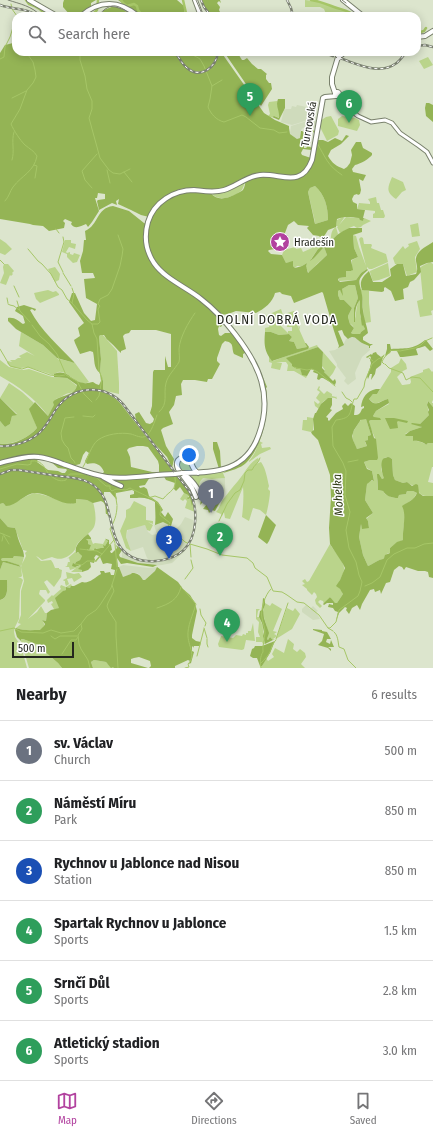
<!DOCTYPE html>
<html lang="en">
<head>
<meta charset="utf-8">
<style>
  body { margin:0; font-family:"Fira Sans Condensed",sans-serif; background:#f2f2f2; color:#202124 }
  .scale { position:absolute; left:12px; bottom:10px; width:62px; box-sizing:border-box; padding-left:4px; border:2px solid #24271e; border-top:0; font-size:11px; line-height:14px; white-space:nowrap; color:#24271e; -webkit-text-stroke:3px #fff; paint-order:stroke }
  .you { position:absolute; left:189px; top:455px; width:14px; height:14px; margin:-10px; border:3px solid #fff; border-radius:50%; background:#1a73e8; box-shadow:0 0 0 6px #1a73e833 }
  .badge { display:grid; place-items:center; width:26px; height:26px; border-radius:50%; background:#b2429f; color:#fff; font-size:13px; font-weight:700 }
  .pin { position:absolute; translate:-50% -33px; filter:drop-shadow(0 1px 2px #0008) }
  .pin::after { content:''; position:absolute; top:21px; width:14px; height:12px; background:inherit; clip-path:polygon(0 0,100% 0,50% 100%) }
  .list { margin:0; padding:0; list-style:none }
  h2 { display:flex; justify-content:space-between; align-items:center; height:52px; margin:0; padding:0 16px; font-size:17px }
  h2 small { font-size:13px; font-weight:400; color:#757577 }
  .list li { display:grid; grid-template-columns:26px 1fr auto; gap:12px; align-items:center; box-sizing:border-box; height:60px; padding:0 16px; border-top:1px solid #e0e0e0 }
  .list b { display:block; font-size:15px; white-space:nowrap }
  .list p { margin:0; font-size:13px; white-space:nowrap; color:#757577 }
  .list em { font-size:13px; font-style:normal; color:#757577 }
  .icon { flex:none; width:22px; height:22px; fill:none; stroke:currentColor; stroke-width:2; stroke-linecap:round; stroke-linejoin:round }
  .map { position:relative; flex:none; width:433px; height:668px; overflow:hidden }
  .search { position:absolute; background:#fff; box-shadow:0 2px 10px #0003; left:12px; right:12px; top:12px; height:44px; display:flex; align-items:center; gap:10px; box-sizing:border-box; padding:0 14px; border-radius:12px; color:#757577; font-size:15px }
  .sheet { height:412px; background:#fff }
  nav { display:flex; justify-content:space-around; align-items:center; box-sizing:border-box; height:56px; border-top:1px solid #e0e0e0; background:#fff; font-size:11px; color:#757577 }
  nav a { display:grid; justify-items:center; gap:2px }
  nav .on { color:#b2429f }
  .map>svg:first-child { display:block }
  .built { fill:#cfdbbc }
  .green { fill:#bad48b }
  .forest { fill:#94b455; fill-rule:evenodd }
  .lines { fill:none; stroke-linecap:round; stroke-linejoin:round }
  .stream { stroke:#a6c667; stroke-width:1 }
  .river { stroke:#a6c667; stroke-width:2.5 }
  .secondary-casing { stroke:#79816c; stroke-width:5 }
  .primary-casing { stroke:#79816c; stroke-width:6 }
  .secondary { stroke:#fff; stroke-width:3 }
  .primary { stroke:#fff; stroke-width:4 }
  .tram { stroke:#7c8272; stroke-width:1 }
  .rail-casing { stroke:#7c8272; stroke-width:2.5 }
  .rail { stroke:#fff; stroke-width:1; stroke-dasharray:3; stroke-linecap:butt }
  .primary-bridge-casing { stroke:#79816c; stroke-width:6; stroke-linecap:butt }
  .primary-bridge { stroke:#fff; stroke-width:4 }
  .labels { text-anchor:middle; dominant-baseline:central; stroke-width:3; stroke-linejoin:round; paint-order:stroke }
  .street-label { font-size:11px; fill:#24271e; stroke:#fff }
  .poi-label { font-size:11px; fill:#24271e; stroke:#fff; text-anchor:start }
  .water-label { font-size:12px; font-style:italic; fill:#303c15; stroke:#fff }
  .quarter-label { font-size:13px; letter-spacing:1px; fill:#24271e; stroke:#fff }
</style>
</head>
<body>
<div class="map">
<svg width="433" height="668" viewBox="0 0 433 668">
  <rect width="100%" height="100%" fill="#dce5cd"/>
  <path class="built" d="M321 52H329L363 66 373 68 386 67 391 66 397 62 405 52H407L399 62 393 66 386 68 373 69 365 68 336 57 335 59Z
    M297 105 316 109 315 118 292 125 281 122 284 110 286 109H291L292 106 296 107Z
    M318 120 316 128 311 127 303 128 301 130 300 138 297 139 290 134 291 126 307 121Z
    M352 336 354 337 362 343 369 346 370 350 362 357 358 366 355 373 356 379 348 385 344 381 346 378 337 366V364L329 351 335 350 343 345 346 339Z
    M89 389 102 390 111 394 123 404 185 484 193 496 196 513 194 535 190 544 183 553 172 563 162 565 153 566 138 563 122 558V550L115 539 104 498 97 488 86 482 19 471H9L0 475V473L6 471 19 469 80 479 92 483 99 489 105 497 118 543 127 553 137 559 149 560 147 558 143 547 131 551 126 537 128 529 145 525 148 532 152 535 157 534 154 525 163 521 169 525 175 530 181 524 185 517 193 520 192 536 195 515 194 505 190 495 184 485 122 405 110 395 102 392 94 390 83 391 75 394 67 398 60 404 44 428 37 435 31 439 22 443 8 446H0V445H8L21 442 37 434 43 427 59 404 64 399 78 391Z
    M203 477 212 479 225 478V491L220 499 218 500 201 494 199 489V482Z
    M123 565 149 568 157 567 155 571 145 580H143L140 575 137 573H132V574L123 577 119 567Z
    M306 605 310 609 313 606 318 611 316 612 320 619 313 620 302 612V609Z"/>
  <path class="green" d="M305 0 314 1 322 3 352 13 348 16H340V15L339 14 335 16 332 14H326L324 9 320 7H305Z
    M428 57 433 65 424 69 419 61Z
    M242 100 268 116 270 114 268 105 269 102 277 101 280 118 274 116 270 118V131L232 121 231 108Z
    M331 116 339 131 338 135 327 141 319 125 320 121 326 117Z
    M342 116 355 118 359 120 360 125 357 131 338 126V119Z
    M392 177 403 182 406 190 402 192 396 199C385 192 388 187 392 177Z
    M246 180 242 190C234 197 218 203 210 192Z
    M315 186C325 195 328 207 328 220L315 224V222L308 192 310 188Z
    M376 197 377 203H379L381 210H383L385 216 384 218H373V214L375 213V211L357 209 359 203 370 204V202L368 199Z
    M343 217 344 218 339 225 346 217 359 218 363 221 364 218 371 221 363 225 361 227 357 228 354 226 349 228 340 233 337 227 338 226H336L337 220Z
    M418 223 420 236 412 237 410 225Z
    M336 227 338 234 329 243 318 249 311 259V260L324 247 327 255 317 264 309 273 305 266 307 263 302 266H297L295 268 293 266V262L286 263 282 255 284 250 295 247 296 249 301 248 303 252 312 248 311 244 312 241 318 238 323 243 331 238C331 234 332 229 336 227Z
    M353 235 356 236 359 247 366 266 359 239 361 237 363 238 364 244H371L372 245 371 248 386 254 388 262 372 269H369L367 267V269L361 273 356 280 339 281V278L346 277V271H352V260L358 257 354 248Z
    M0 239 6 243 12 249 5 255 0 253Z
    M65 240H71V243L76 244 75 249 69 247 66 252 67 253 70 252V254L73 255 74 253 80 255 77 262 73 263 67 257V254L62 252Z
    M417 241 420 249 415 257 417 272 407 276 403 264H395L393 258 403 246 405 249 409 246 408 244Z
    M430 262 433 264V310L431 311 432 315 420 317 417 301 423 299 420 268 422 266Z
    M388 263 390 276 379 280 373 281 372 279 370 272V271Z
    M4 264H8L14 271 12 273 13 274 11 276 10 275 6 285 0 283 4 273 3 267Z
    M55 267 60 274 59 280 55 282 48 269Z
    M349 285H355L358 298 354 308V322C357 316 355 306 360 299V316L365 329 361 332 360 334H353L351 333 354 328 352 325 350 324 349 321 346 322 348 316 352 308 344 300H340L338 295V291L340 290 342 292V289Z
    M360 289 369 291V303L371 322 365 323C362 312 364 300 360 289Z
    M48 290 53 292 56 291 59 294V295L40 303 36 299 34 293Z
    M281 309 283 315 281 324V326L288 333V331H292V327H287L286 319 283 318 284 314 294 311 300 328V330L296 319 299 329 307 347 297 349 294 342 289 341 292 337 289 334 279 335 271 332H265V328L269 327 270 324 268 321 265 320V316Z
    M21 332 43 345 59 360 60 359 75 363 89 382C77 388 68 369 58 372 56 373 55 374 53 375 46 373 39 370 31 368 23 366 15 372 7 363L8 361 12 362 10 360H15L18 358H21L19 356 27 352 35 356 19 346Z
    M102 334 117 351 119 383V394L106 391 103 389V381L100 371 101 359 99 337 100 335Z
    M317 345 318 347 293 356 301 370 302 374 307 376 306 378 294 371H287L288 365 286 362H276L282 363 280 370 271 368 272 363 269 362V356L273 361Z
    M323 352 336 367 333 373 329 378 324 372 325 370 322 366Z
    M401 358 406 364 407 369 403 371 397 377 402 385H403L410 384 411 382 410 377 423 372V370L429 368 432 372 433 371V402L432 400V403H433V407L428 401 427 403 429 415 420 424H417L422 427 410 431 405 434 413 436V441C417 440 424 443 426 445L428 443H433V467H432L428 482 433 483V496C422 497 420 495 415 486L409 484 407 482 403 483 395 480 393 475 392 459 389 457 384 458 381 469 384 478 382 479 379 474 377 480 378 490 383 491 385 494 391 497 398 498 399 495 406 494 407 491H413L417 493 413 499 403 506C407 516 402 529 403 540L395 544 390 548V553H388L383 559C377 560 373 564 368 566L363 555 359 537 361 523 362 528H369L368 521 366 519 373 513 365 500 367 484 368 482 374 480 372 471 367 468 364 462 370 460H377L375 438 371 429 369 421 371 420H376L373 416 376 411 389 404 387 399 375 404 369 399 373 394H377L391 372V368L399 363Z
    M0 360 9 367 18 369 23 370 29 369 52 377 67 378 77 386C74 393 72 392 66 394 62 396 59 398 56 399L54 406 48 416C36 399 18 386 0 376Z
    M9 383 22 392 34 403 30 409 37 428C28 438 15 444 0 444V421L5 427 10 424 12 416 17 414 0 398Z
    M319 386 320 387 319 389 324 394 327 391 332 394V396L336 397V396L337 399C330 395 321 401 319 409L315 406 314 401 318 404 320 402 316 398 320 392 317 390Z
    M307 417 313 418V431L311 432 302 430 303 420H307Z
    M361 419H366L371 435 368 436V440L365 442 367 446 357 449C348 433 354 432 361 419Z
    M259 441 263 443 261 444 262 448 270 447 271 449 260 454 249 462V461C254 455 257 449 259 441Z
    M258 458 259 460 256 464 261 462C266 469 267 478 269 486L268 489 270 491C270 497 268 508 266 515L260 510 253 508 249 521 242 517C243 508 244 497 243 487L230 519 225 518 224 512 222 516 221 514 216 512C219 509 220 505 222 501 227 494 232 488 238 481 245 473 248 464 258 458Z
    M184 459 189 461C190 464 192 468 190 471L181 472 178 467 179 460Z
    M225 471 223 473 225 478 212 479 203 478C198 483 198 487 201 494L206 495 203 497H202L191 477 193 475 210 474Z
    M35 493C48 495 59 501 72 504L75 499 87 500 93 502C95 509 97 520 94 527 90 534 83 537 78 543 76 545 76 549 74 551 68 558 60 561 52 557L42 560 38 557 36 556 41 561 51 560 53 563 55 568H59V569L62 570 61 577 54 587 47 580 44 582 50 592 48 594 46 590H40L39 594 45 600V601L28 619 37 612 41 606 45 613H47L46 621 42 620C45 624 45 627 41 630 33 630 22 631 16 628L21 624 18 623 21 615V591L24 581 21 567 22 564 21 566 7 561H2L1 559 3 558H13L14 556 24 557 22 564 26 556 25 553 27 551 23 550 15 528 8 527 0 518V504L3 503 5 505C19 503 23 496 35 493Z
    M184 493 188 495V498H190L193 506V504L195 512 185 508 187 501 185 499 183 501 180 499Z
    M134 501 146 507V520L153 521V524L148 522 153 525 150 531 147 530 145 525 127 530 126 537 131 551 126 548 120 531 126 517V510L130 508Z
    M106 538V540L108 541 104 548 94 549 93 551 86 550 91 545 88 544 86 539H91L93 544 95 543 103 544Z
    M330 544C333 550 345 562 344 569 344 575 338 581 338 587L342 591 343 594 337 603H335L330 599 332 602H331L329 599 331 598 330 597 324 604 323 601 320 600 318 602 322 606 320 608 316 604 315 600 317 597 316 594 314 592 312 595 307 590V589L302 585 305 584 302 581 305 579 307 582 309 581Z
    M75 552 80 553 82 556 80 560 76 562 75 564 73 563 77 567 78 565 81 566 82 571V572H71L76 568 70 570 69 567H67L65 566H67L68 562H70L69 558 67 559Z
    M3 562 21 567 22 576 21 577 18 578H21L23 580 20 590 19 619 15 627 14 632 15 637 21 646 27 668H0V600C9 598 7 588 7 580H0V570Z
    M66 572 74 574 79 573 82 577 74 582 72 578 67 579 69 584 66 586 65 583V581H64L63 580 67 578Z
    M71 584 72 586 70 588 66 587V590C59 592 59 602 59 608L57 609H54L51 604 53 603 52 601 48 603 47 600 52 595 53 596 61 589 60 587 61 585 66 587Z
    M265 603 270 606 272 603 282 609 273 631 277 632 274 634 276 635V637L273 639H275L273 640 270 637 268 640 267 639C270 630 264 621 263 612 263 609 265 606 265 603Z
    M287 608 293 611 295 608 300 614 292 629 276 639Z
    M256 609H260L258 611 257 617H259C261 622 263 625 263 630 264 635 263 639 265 644H263L262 642H256V637H260L258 632 259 622 256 619Z
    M253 623 255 641 246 640 244 649 242 650 219 647 218 644 221 636 233 638 236 635 242 636 243 634 246 635V633H248V631H251Z
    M23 639 36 644 58 663 62 668H29L21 641V639Z
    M288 639 294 644 293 649 297 652 300 649 305 653 306 657 301 664 305 668H261L260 666H262L266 658 268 661 274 657 272 654 275 648 284 653Z
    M94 660 106 662 108 664 115 667 114 668H93L91 662Z"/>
  <path class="forest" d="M64 0H96L91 3V6L79 16H70V15L63 7V3Z
    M118 0H177L184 6 185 16H140L134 11Z
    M202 0H220L221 3 219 1 217 3 220 7 219 10 222 16H212L204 7Z
    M114 6 121 8 132 16C126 16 121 13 116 13 110 13 105 16 99 16L104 10Z
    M13 43 16 44V52H173C179 57 182 65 188 69 203 79 216 67 218 52H221L264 113 275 120 289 126V128L290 134 297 139 300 138 301 131H302L307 134 305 139 301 145H304V148H306L308 146 312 148V149L311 150 303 149 301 153 302 155 311 158 309 164 303 172 292 177 266 174 224 189 208 191 191 188 180 189 170 194 160 202 149 217 141 215 131 210 118 204 119 199 116 201 117 205 112 203 99 210 97 201 98 200 105 199V194L98 193 97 198H95L99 211 92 222 88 227 86 224C81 226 75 230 71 224L72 222 65 219 63 221 65 223 64 228 49 231 43 226 33 225 30 224 0 219V53L5 45Z
    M175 52H180L187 54 192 52H217C215 67 201 78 187 67 182 63 180 57 175 52Z
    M224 52H237L242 60H244L247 58 252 64 258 69H261L267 74 266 75V79L269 83H271L272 89 261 106Z
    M278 99H285V108L279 120 272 117 274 116 279 118C280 111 275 106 278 99Z
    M426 103H429L433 105V122L426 116 425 108Z
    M346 135 349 136 341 144 331 150 328 156C332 163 336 166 344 169L347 167 350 163 352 155 351 150 356 142H361L363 148 372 153V155C369 159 360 164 355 165L352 169 353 172 366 175 363 181 359 179 361 190 360 194 358 195 357 194 354 195 352 199 353 202 357 204V209L365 210 363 218H364L363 221 360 220 359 218C351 217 345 216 337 219L336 227 328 230 323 238 320 237 319 236 313 235 307 228 309 226 298 225 294 221 288 225 280 246 275 249 269 250 268 251 271 254 282 255 286 263 293 261V266L295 268 302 266 307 263 306 266 308 273 327 255 324 247 314 258 310 261 318 249 329 243 337 235 343 231 349 228H362V232L353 235 354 248 358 257 351 260 353 270 351 271H346V277L339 278 338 280 340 282 356 280 361 273 367 269 368 270C355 281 360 282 362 295 363 300 362 306 363 311 364 319 367 326 368 333L363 337V340L370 344H373L370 346V348H369V346C367 345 364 344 362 343 356 340 355 334 348 339L344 335 342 330 338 331 344 345 338 348 339 346 334 331 323 293 322 292 294 303 291 296 282 294 280 292 275 293C273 302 264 309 256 313L236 311 228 314 221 315 167 274 157 266 150 253 147 233 151 218 159 206 170 197 189 191 210 192C216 201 226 199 234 195 237 193 241 192 243 190 245 187 245 183 246 180L260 176 294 178 309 167 316 140H323L328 142 335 138 342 141ZM315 186C325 195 328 207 328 220L315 224 308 192 310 188ZM349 285H355L358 298 354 308V322H355C355 314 355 305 360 300V313L362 326 363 325 365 329 361 332 360 334H353L351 333 354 328 350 324 348 318V316L352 308 344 300H340L338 295V291L340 290 343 296 342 289Z
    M113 206 129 211 144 223 146 224 145 232 153 263 209 306 224 322 221 327 219 326 218 329 219 335 221 336 225 333H233L247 352 243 354V358L234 354C231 347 235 343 225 341L222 344 217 358V361L220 364 212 379H208L207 382 195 380H183L181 384 182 395 176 396 174 405 169 412 173 424 163 428 161 430 166 446 174 459 172 468 167 457 151 440 136 421 135 414 139 412 146 423 150 424 153 422 154 419 150 413 152 406 153 372 154 370H165V356L168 367H171V334L156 330H131L129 333 125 334 123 336 126 349 121 351V353C117 350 115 346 111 343 107 339 107 340 104 335H100L99 337 101 359 100 371 103 381V389L105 391C83 385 67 392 54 411 50 417 46 425 40 431 31 441 13 446 0 445V444C14 445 28 438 37 428L29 409 35 402 48 416 54 405 53 402C60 394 75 397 77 385L67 378 54 377V374C69 368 70 382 84 383 87 384 90 382 93 382L96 384 99 385 101 381 100 373C93 368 95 360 93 352L90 351 80 354 75 343 74 340 80 336 78 328 84 323 69 302 72 293H75L84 313 91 321 95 320 97 304 86 298 84 279 95 278 93 273H82L80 261 83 251 84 240H86L85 231C99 225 96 208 113 206Z
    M433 242V262L427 263 420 266 421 272 414 280 410 282 408 287 403 289 404 299 395 301 391 291 385 287 384 288V291L382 292 362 290C359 282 362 277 369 271L373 282H382L391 276 390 269 397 264H403L406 276 416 274C418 269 417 267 416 261 415 251 426 247 433 242Z
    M24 305 36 309 35 311 32 309 30 310C41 331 59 346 75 363L57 358 43 345 16 329 8 321V318C15 317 18 321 23 324L25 323 23 316 15 311 17 307Z
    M265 332H271L279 335 289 334 292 337 289 341 294 342 297 349 307 347 305 343H306L309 347 308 349 272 361C264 351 264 344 265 332Z
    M425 340H426L433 349 430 351 425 346 419 348H418L416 349 418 355 403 357H400L397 351H391L390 353 385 356 387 349V344H390L391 349C405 348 413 350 425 340Z
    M318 347 323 352 322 368 325 371 324 372 333 381 335 379 336 382 335 385 323 378H321L319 380 317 379 318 374 313 372 314 370 311 369 307 376 302 375 300 368 297 369 292 366V364L286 358Z
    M376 352 377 354 381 357 384 355 382 360 381 365 376 369 375 374 371 380 372 374H370L368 379 367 376 370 368V367L371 363 370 360 371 358 370 356 367 358 366 357 371 354 372 355 373 353Z
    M260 370 267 387 266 388C270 411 263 446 246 463 241 468 230 471 223 473L249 454 265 417 259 371Z
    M376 389H380L377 394H373L369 399C376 408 379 401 388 399L389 403 376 411 373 416 374 417 380 418 381 420H371L369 421 374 438 376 439 378 458 377 460H370L364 462 367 469 372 471 374 481 372 480 367 484 365 500 373 513 366 518 368 521 369 528 362 529 361 524 359 537 363 555 368 566C373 564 377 560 383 559L384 558 385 555 390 553V548L397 542 403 540C402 530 407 515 402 506 408 502 414 500 417 493L413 491H407L406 494 399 495 398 498C392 498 386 496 383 491L378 490 377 474H379L382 479 384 478C382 474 380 463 383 459 383 458 389 457 389 457L392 459 393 475 395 480 403 483 407 482 412 486 416 484 418 485 419 493 423 496H433V578L429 577 428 572 425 571H418L406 567 404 570 402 567 399 566 394 570 390 582 386 583 381 594 380 590 375 592 374 589 370 590 362 604 360 610 357 605 352 608 349 614 346 610 347 608 345 607 339 613 336 621 338 612 335 611 333 608 328 607 329 604 333 605V603H327L324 605 323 604 330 597 335 603H337L343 594 340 589 336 586 340 580 345 568 343 564 330 544 329 528 331 497 330 475 318 440 312 434 311 432 314 430 313 419 315 413H316L321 404 328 398H332V405L330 409 332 410 326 417 328 418V420L329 421 336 413 343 409 342 406 345 403 348 406 351 403 355 406 354 415C360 415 360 413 362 409L364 408V406L361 407C362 397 367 391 376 389ZM366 419 371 435 368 436V440L365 441 367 446 357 449 353 440 352 436 354 430 360 421V420Z
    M86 390C100 390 110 393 120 403L174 472 124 477 101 475 104 472C101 464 95 462 87 464L85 461 89 453 86 451 83 455 80 464 72 466 45 457 0 462V446C16 447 34 441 44 428 59 410 59 396 86 390ZM137 446H143L148 447 158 461 159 465V472H152L131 467 130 457 127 450 129 448Z
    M0 398 17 415 12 416 10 424 5 427 0 421Z
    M428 401 433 407V443H428L426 445C424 442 416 440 413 441V436H406L405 435 410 431 422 427 411 424 412 423 420 424 429 415 428 412 429 410 427 405Z
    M385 418H394L408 421 407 423 398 421 397 422 398 428 390 429Z
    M213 442H217L220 451 221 468 219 469 213 449Z
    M26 458H38L37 462 48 470 58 471 62 473H65L67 470 66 469 58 468 49 460 101 477 176 475 189 491 193 504 192 506 190 498 188 499 187 498 189 497 188 495 184 493 180 487 176 491 174 489 175 483 166 480 163 475 150 477 145 485 139 486 140 488 144 487 147 489 149 496 158 502 163 510 161 512 165 517 168 512 173 519 171 526 163 522 155 525C156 517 155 510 155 502 150 499 144 497 137 498 135 498 132 498 130 498V495L134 494V491L132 490 116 493V496L117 500 110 492H104V495L95 485 84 479 19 469 11 470 0 473V464Z
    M9 471H19L76 479 86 482 97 488 103 495 106 503 110 517 108 516 107 514H106C105 510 107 503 101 501L93 503 87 500 76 499V503C63 507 50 494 37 493 25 492 17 506 6 506L3 503 0 504V475Z
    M207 495 218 500 220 502 215 511 212 510 209 513 208 510 203 509 207 504 203 502 200 505 201 500H203Z
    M266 515 276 525 269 541 267 544 258 537Z
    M0 518 8 527 15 528C17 532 17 536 19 541 21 547 24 550 24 557L14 556 13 558H3L1 559 2 561H7L19 565 21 567 3 562 0 570Z
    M88 534 91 538V539H86L88 541V544L91 545 89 550 87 549V550L93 551 95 548 96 549 101 548H104L103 545 105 546 108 541 106 540V539L109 540V544L111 545 112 550 110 551 111 553H112L117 548 116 545 122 550 119 555 120 557 138 563 157 565 153 567 127 563 121 564 117 558 118 567H119L123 577 131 574 132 573C138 573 140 575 143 580H145L155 571 157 567 178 582 183 589 190 595 195 603 197 611 192 635V638L196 641 201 642 200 646H194V648L193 646 192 647V651L194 652 191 663 189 664 190 661 188 660 175 666V668H149L151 666 150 661 139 657 134 658 131 659V663L148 668H114L113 667 111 668 106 662 94 660 91 662 93 668H62L58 663 36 644 23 639H21V641L17 637 15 630 16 628C23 631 32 630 40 630L44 626 45 624 42 620 46 621 47 613 51 610 59 608 55 598 63 591 66 590V587L70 588 71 586H74L82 582C89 584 94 578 101 574L100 571H104L105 573 110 572 111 575H114L115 570 111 569 112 564 107 563 103 564 100 557 96 562 95 561 99 556 96 555 94 558 95 559 94 563 90 562 91 567 88 570 82 572V570L78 569 81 566 80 565 75 567 72 566 73 563 75 564 76 562 80 560 82 556 78 552 76 553C74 545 82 539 88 534Z
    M0 580H7C7 587 9 598 0 600Z
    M263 598 265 599V605L263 610 264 618 269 633 267 639 268 640 270 637 273 640 265 644 263 636 264 632 262 623 259 617 260 611 262 610Z
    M313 629 322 630V631L327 632 331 639H327L326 642 330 644 331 640 334 647H328L331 649V651L328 648 318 645 322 641 324 634 313 630Z
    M275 641 270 653 262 666H260L257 658H253L250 656 252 649 254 648 255 646H262Z"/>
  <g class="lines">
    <path class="stream" d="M11 4 12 8
      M12 9 17 16
      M16 21 14 24 16 37
      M80 52V60L85 76 87 89 92 101V109L89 118 100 158 109 170 113 173 120 174 130 169
      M189 52C192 56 196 56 200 59L204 66 212 86 210 99 208 107C211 114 216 120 224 122L242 115 246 117 260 128 274 130 279 133 287 132
      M0 59 4 57 5 47 10 37 14 24
      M212 86 222 80
      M12 98 26 91
      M310 129H312L315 134
      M317 143C326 158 327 165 342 175
      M12 160C15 151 11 141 14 132
      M34 165 37 166 35 178
      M107 170 110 183
      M124 172 132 182
      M92 188 85 180 82 171 97 154
      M5 201C9 197 10 191 13 187 22 175 34 172 37 156 34 151 30 149 25 145 20 140 14 131 11 124L20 109 27 90 33 83 36 77 35 70 33 62 26 52
      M56 229 59 233
      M28 249 38 261 42 264 51 274 58 287 62 290 67 299 72 303
      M0 260 4 264
      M63 272 58 262 64 242 63 237
      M63 273 71 286
      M14 286 19 297
      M72 288 74 294 72 303 87 320 92 324 94 333 97 339 99 371 102 378 99 396 96 400
      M7 298 8 303
      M17 301 20 311 30 322
      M8 304 10 305 14 306 19 310
      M92 324H98L100 322 98 309 100 306 98 304 100 299 108 295 112 289 120 266 122 256 123 249 118 235
      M32 325 40 336 49 344 57 354 66 375 77 381 84 394 92 402
      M0 349 10 366 22 369 28 367 50 375 59 376 65 375
      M369 358 373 361
      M384 364 382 362C384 356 388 355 391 350L400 351 415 348 421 345 425 341 432 338
      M385 364 389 368 403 373 406 380 412 377 420 378 433 392
      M295 367 296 368 307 370 312 369 318 372 335 386
      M342 392 346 398 350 400 352 402
      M159 412C169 403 163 395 166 383 168 375 175 369 179 362 180 358 179 354 179 349 180 337 188 323 195 313
      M83 416 93 417 95 415
      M74 417 65 418 61 433 62 440 65 445 68 448 71 458 74 461 75 463
      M348 462 358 460
      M83 467C88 459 91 445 98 440 106 434 121 432 131 434 135 435 142 439 146 436 151 433 155 421 157 415
      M0 469 17 464 28 465 31 464V461C41 460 43 465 48 473
      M51 476C56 480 60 482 66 480L67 476 70 474H85L97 478 106 486H110V489L112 491 116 489 126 490 130 488C137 492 159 500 161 508 161 510 160 512 160 515L170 523 168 526 185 542 190 544 207 549 222 555 247 558 253 563 255 568 267 577 273 591 282 592 287 595 297 602 304 603 319 615 328 628H330L336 622 339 610 358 596 360 591 362 582 359 575 356 562 349 548 346 530 350 512 345 495 346 471 343 463 333 446 332 427 336 420C353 418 349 413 354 399H357L364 387 365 381 372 364 378 359 383 357 384 355
      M115 492 117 505
      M148 498 155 496 163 499C170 490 177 491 175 477
      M219 521 227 504 235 493 240 490 244 481 245 473 248 470H252C254 465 259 463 260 458
      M0 533 3 534 9 544
      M3 534 10 537
      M2 541 3 536
      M115 543 110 529C114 522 117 515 117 506
      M115 544 117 567
      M190 544 191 557
      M80 549 97 551 102 554
      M75 564 82 565 87 561H96L114 540
      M185 579 193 568 191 560
      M112 585 114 591 108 603 107 606 109 611 116 622V636L118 668
      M365 586 372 583 380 577 387 560 394 554 407 548H415L424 544 433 543
      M184 590 196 604C193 615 187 626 188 637 189 647 196 656 188 664L189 667 185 668
      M157 608C169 604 178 600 181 587
      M200 609 201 615 206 623 205 626
      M204 628 207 638
      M328 628 333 631
      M0 631 14 628 21 632 43 633 51 630 61 633 74 631 81 624
      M334 632C338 635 338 642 339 647L344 649 348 660 356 668
      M51 636 55 639 60 636H77
      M207 639V644L208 647
      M276 639 288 603
      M62 654 71 640H76L78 637
      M197 656 204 629
      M261 663C264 660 268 656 270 652 272 647 272 644 276 640
      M90 668 88 660 81 649 79 644 78 635 82 629 81 624 87 616 96 610 100 605 111 588 117 569
      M261 668C260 663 260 656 263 652 262 646 265 639 265 633 265 627 263 624 262 618 260 611 265 594 271 589"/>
    <path class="river" d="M26 0 29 4C36 6 42 9 46 16
      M121 0 123 3 127 6 134 4 137 6 138 10 143 16
      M183 0 186 13V16
      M311 0C319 1 326 4 334 7 342 10 349 10 355 16
      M91 16 97 10 98 0
      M417 33 424 31 426 28"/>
    <g class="secondary-casing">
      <path id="secondary" d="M339 94 347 102 353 112 358 116 371 122 385 120 392 123 400 133 419 146 427 152 433 163"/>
    </g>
    <g class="primary-casing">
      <path id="primary" d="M29 0 57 16
        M195 0 201 16
        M343 0 363 16
        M81 16C99 0 119 0 138 16
        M417 37 425 36 433 31
        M339 57 345 52
        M335 94a2 2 0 1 1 4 0a2 2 0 1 1-4 0Z
        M335 93 332 84V77L338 57
        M0 463C12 460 27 455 39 457 48 458 55 461 63 464 78 469 92 475 107 477 130 480 153 474 175 474
        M182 473C216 472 246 472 259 434 273 395 259 365 235 334 225 321 214 309 201 299 186 287 165 279 154 263 146 251 144 236 148 222 154 202 174 190 194 190 204 191 214 193 224 190 237 186 247 176 260 175 281 173 301 189 312 160L323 98 325 97 336 96
        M183 474C190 477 199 489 201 497
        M103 477 114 483 121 486
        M196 497 192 488 178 469C176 464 177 460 181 458H187C193 462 191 469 198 473"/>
    </g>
    <use href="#secondary" class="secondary"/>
    <use href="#primary" class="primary"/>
    <path class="tram" d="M8 0C20 4 32 6 41 16
      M196 0 203 16
      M342 0 346 3
      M98 16C112 0 118 5 133 16"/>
    <g class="rail-casing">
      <path id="rail" d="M201 0 204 7 211 16
        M287 0 291 8 293 16
        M0 5C12 10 26 7 37 16
        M106 16 115 14 125 16
        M417 46 425 45 433 47
        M174 52C179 56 181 63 186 67 200 80 216 68 218 52
        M322 52 333 56
        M340 58C355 64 380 75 395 64 400 61 403 56 406 52
        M0 446C13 447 28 442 38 434 48 426 52 413 60 404 77 385 106 385 123 404L189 491C195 501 196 512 195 523 193 547 179 559 156 561 145 562 135 560 127 554 104 536 117 498 90 483 81 478 69 477 58 476 45 474 32 472 19 470H11L0 474"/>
    </g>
    <use href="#rail" class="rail"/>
    <g class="primary-bridge-casing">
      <path id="primary-bridge" d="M339 58V57
        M175 474 182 473"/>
    </g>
    <use href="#primary-bridge" class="primary-bridge"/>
  </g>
  <defs>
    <g id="sight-disc" transform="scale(1)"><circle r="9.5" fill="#b2429f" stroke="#fff"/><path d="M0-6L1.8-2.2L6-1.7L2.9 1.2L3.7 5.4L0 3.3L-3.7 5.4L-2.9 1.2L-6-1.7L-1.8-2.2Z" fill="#fff"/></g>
  </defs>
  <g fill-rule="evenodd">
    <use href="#sight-disc" x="280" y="242"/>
  </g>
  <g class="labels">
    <g class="street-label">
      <text transform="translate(309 124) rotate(-80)">Turnovská</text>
    </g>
    <g class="poi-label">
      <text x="294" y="242">Hradešín</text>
    </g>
    <g class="water-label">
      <text transform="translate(338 495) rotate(-93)">Mohelka</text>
    </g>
    <g class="quarter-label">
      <text x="277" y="319">DOLNÍ DOBRÁ VODA</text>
    </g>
  </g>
</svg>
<div class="scale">500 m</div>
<div class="you"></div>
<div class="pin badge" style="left:211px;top:513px;background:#6b7280">1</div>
<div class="pin badge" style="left:220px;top:556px;background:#2e9e5b">2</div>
<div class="pin badge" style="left:169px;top:559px;background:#1a4fb4">3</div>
<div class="pin badge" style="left:227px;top:642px;background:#2e9e5b">4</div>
<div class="pin badge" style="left:250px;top:116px;background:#2e9e5b">5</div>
<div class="pin badge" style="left:349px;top:123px;background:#2e9e5b">6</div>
<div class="search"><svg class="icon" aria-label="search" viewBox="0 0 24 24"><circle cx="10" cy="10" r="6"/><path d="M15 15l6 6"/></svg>Search here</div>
</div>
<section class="sheet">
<h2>Nearby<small>6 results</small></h2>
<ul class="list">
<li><span class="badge" style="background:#6b7280">1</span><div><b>sv. Václav</b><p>Church</p></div><em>500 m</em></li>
<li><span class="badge" style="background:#2e9e5b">2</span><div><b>Náměstí Míru</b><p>Park</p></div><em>850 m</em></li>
<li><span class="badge" style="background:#1a4fb4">3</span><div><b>Rychnov u Jablonce nad Nisou</b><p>Station</p></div><em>850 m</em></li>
<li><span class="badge" style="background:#2e9e5b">4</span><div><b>Spartak Rychnov u Jablonce</b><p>Sports</p></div><em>1.5 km</em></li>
<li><span class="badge" style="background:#2e9e5b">5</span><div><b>Srnčí Důl</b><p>Sports</p></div><em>2.8 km</em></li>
<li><span class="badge" style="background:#2e9e5b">6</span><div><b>Atletický stadion</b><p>Sports</p></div><em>3.0 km</em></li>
</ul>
</section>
<nav>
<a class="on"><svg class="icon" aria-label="map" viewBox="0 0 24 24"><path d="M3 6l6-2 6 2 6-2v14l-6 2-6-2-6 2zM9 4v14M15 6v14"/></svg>Map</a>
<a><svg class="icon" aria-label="directions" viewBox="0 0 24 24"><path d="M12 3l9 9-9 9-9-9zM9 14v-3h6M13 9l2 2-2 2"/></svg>Directions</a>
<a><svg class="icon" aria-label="saved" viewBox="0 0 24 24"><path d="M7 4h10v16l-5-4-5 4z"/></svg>Saved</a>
</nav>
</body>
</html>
